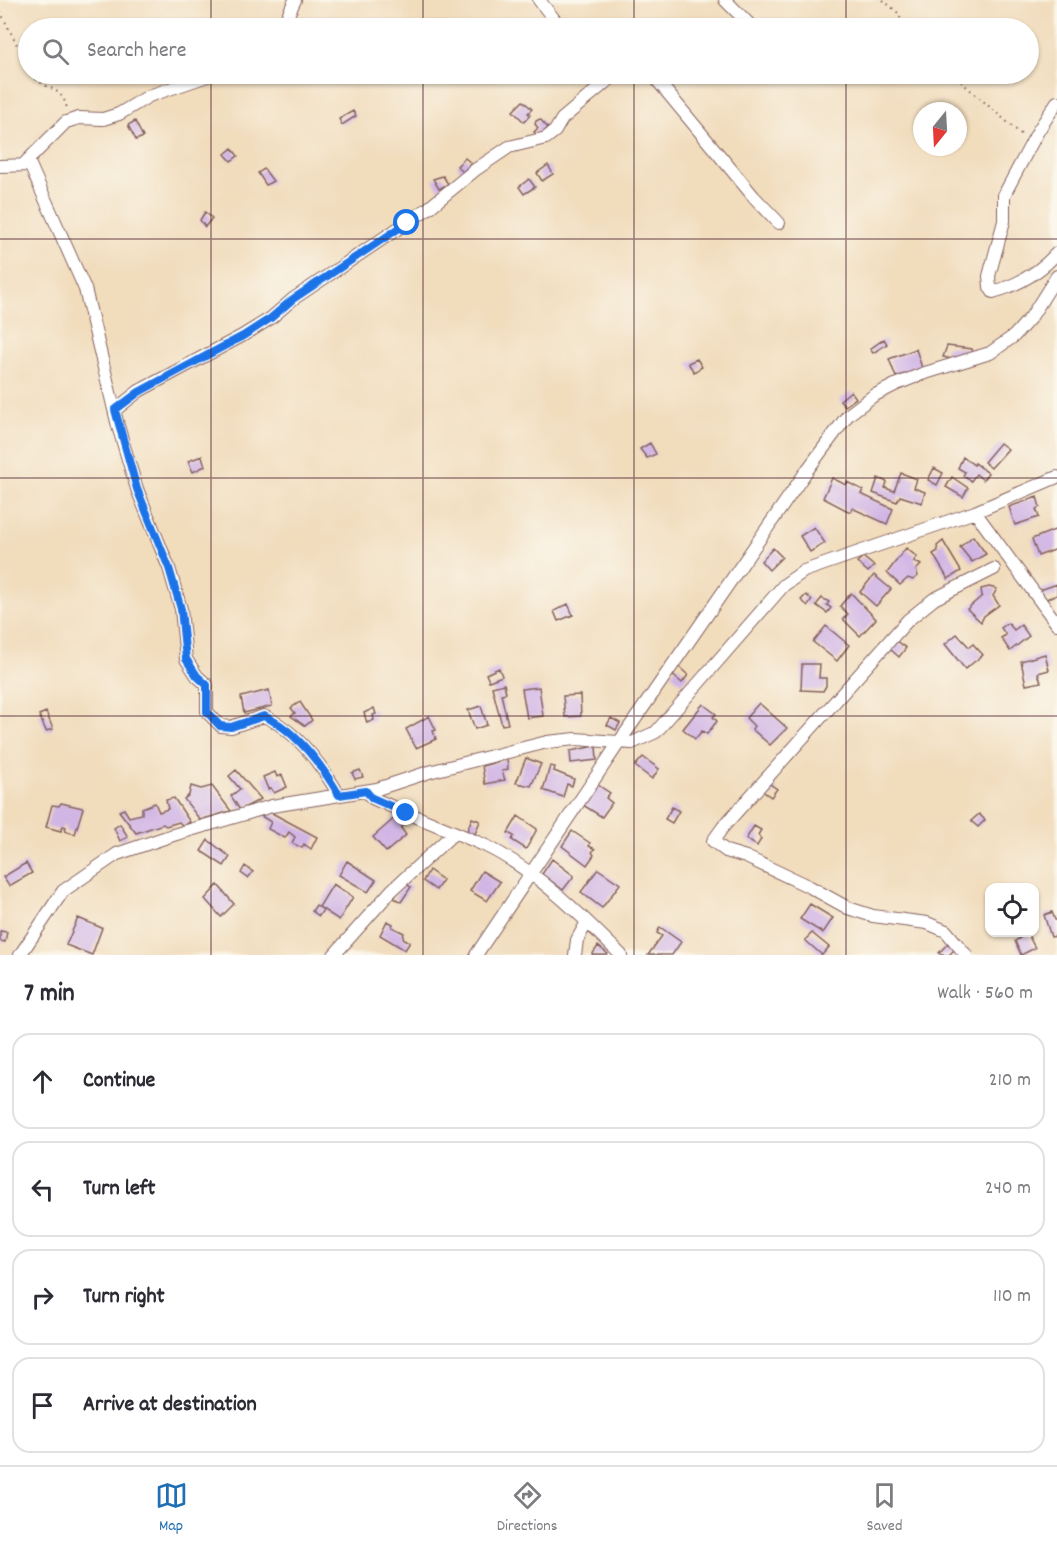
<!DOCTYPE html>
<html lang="en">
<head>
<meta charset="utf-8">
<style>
  body { margin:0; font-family:Dekko,sans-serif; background:#f7f7f7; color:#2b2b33 }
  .controls { position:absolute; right:18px; bottom:18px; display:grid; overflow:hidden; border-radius:12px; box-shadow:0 2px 4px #0004 }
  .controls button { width:54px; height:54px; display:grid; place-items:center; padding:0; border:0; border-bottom:2px solid #e1e1e2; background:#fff; color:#2b2b33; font:30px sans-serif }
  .compass { position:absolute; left:913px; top:102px; width:54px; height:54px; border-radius:50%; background:#fff; box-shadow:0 2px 4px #0004; rotate:198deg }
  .stop { position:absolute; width:18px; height:18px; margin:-14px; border:4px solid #1a73e8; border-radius:50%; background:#fff }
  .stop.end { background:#1a73e8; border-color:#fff; box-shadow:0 2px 6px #0008 }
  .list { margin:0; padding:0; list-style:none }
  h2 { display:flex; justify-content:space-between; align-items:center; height:78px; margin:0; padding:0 24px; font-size:26px }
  h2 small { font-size:20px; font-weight:400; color:#7c7c81 }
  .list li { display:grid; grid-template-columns:39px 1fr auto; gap:18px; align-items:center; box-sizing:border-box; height:96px; margin:0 12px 12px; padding:0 12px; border:2px solid #e1e1e2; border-radius:18px }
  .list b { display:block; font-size:22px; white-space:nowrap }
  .list em { font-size:20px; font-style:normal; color:#7c7c81 }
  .icon { flex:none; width:33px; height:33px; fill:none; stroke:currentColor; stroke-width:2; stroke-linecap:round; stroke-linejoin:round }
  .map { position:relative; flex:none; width:1057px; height:955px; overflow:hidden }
  .search { position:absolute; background:#fff; box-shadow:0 2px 4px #0004; left:18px; right:18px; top:18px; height:66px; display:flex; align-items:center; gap:15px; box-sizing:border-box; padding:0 21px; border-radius:33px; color:#7c7c81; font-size:22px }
  .sheet { height:510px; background:#fff }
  nav { display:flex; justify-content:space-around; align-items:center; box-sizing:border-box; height:84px; border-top:2px solid #e1e1e2; background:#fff; font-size:16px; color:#7c7c81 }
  nav a { display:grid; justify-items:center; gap:3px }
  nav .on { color:#1f6fb2 }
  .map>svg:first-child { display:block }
  .building { fill:#d1b5e5 }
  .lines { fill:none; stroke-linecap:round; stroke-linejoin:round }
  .minor-casing { stroke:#84615e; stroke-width:14 }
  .path { stroke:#84615e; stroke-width:2; stroke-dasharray:1.5 4.5; stroke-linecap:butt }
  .minor { stroke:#fff; stroke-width:12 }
  .route { stroke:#1a73e8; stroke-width:8 }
  .grid { fill:none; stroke:#4a1f2b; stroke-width:1.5; stroke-opacity:0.55 }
</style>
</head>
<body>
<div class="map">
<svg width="1057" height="955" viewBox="0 0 1057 955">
  <rect width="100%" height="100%" fill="#fbf7ec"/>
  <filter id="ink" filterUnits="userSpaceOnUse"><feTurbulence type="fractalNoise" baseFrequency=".0167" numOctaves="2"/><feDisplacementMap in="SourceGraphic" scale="12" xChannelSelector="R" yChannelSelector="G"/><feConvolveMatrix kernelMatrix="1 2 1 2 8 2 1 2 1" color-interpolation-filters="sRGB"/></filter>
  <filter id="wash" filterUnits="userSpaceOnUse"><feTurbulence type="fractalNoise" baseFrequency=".008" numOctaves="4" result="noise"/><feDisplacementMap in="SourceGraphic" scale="24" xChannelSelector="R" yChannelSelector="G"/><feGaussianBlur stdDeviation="1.35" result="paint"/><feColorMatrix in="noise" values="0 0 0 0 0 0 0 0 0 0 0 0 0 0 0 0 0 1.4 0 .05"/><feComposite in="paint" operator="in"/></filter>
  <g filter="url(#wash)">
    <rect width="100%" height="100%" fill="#f1dcbc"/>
    <g id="blocks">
      <path class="building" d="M523 101 532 109 528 113 530 115 524 122 513 111Z
        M353 111 356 116 342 125 339 119Z
        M540 119 548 128 539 136 534 132 538 128 535 124 536 121Z
        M135 121 143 137 136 140 128 125Z
        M232 148 238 156 231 161 225 154Z
        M465 158 471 163 463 172 457 166Z
        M548 165 553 174 542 181 537 173Z
        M264 169 273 181 266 185 258 173Z
        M443 176 448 184 439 189 433 179Z
        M529 179 535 187 524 194 519 187Z
        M205 212 212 218 205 227 200 220Z
        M884 339 887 344 873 353 870 349Z
        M947 346 972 349 973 354 952 359 943 357Z
        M916 349 922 368 896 377 889 359Z
        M697 359 702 367 694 372 688 363Z
        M851 391 856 398 845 406 840 400Z
        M650 443 656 454 647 458 640 449Z
        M1000 443 1008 449 991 468 984 462Z
        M202 456 205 466 193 472 188 461Z
        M963 457 974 465 975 463 988 473 983 480 976 474 971 481 963 476 965 472 958 468Z
        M934 468 943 473 937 485 928 480Z
        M901 473 917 479 914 488 925 492 922 503 900 496 897 502 873 493 878 478 887 482 885 488 894 491Z
        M952 477 968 488 963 497 946 487Z
        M832 478 846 485 847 482 863 490 861 494 893 509 887 524 852 508 850 512 823 498Z
        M1037 497 1040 507 1036 509 1039 517 1015 525 1009 507Z
        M814 527 825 543 810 552 800 536Z
        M1057 529V549L1038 556 1032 539Z
        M973 536 986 554 972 562 960 547Z
        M943 541 961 571 948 579 933 554 938 551 937 546Z
        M773 548 782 557 769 570 761 561Z
        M906 548 917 557 914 561 921 565 916 570 918 576 913 580 908 578 900 585 887 573Z
        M863 557 874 566 868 572 857 562Z
        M874 575 891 589 876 606 860 592Z
        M1057 584V595L1046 599 1040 590Z
        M989 587 997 589 993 596 999 605 984 616 981 622 967 609 982 596 981 589Z
        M851 593 876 619 860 636 843 619 848 614 840 606Z
        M806 595 812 600 808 606 801 600Z
        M822 598 829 602 827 605 831 608 827 613 816 605Z
        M568 604 573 615 558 621 554 611Z
        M1008 623 1014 630 1021 625 1029 636 1010 651 1001 638 1006 635 1001 628Z
        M826 626 849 645 837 661 813 642Z
        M957 634 969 647 973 644 983 655 965 669 945 644Z
        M896 641 906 648 899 657 890 649Z
        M1045 654 1049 670 1038 673 1041 682 1026 685 1021 661Z
        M802 664H820L819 678H826V686L823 691 801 690Z
        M678 666 688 675 682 683 671 674Z
        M499 668 502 676 489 681 486 674Z
        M504 684 506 693 501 694 508 724 502 725 492 687Z
        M539 687 543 716 527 718 522 689Z
        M269 690 272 706 244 713 241 697Z
        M580 695 581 716 565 717 563 696Z
        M300 702 312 720 305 726 291 716 295 713 291 708Z
        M759 703 787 728 770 745 752 729 754 726 746 718Z
        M703 704 716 714 713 717 717 721 707 734 702 731 695 739 683 729Z
        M481 706 487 725 475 729 468 710Z
        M374 708 376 714 373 715 374 720 367 723 364 713Z
        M46 712 53 729 46 731 39 715Z
        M429 716 436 730 433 731 436 739 416 748 406 729Z
        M611 718 620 723 616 730 607 725Z
        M596 746 597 760 571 763 570 751Z
        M643 757 659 769 652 779 635 766Z
        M526 758 541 764 531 786 516 783Z
        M507 759 508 769 502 771 505 780 485 784 482 766Z
        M550 766 555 767 554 771 574 779 572 786 567 784 563 797 543 790Z
        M236 770 261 799 240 810 231 796 240 789 229 776Z
        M360 770 363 777 355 779 352 773Z
        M275 772 277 777 282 775 287 787 274 793 271 788 268 789 263 777Z
        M767 782 777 789 771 797 761 790Z
        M598 785 610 793 606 798 612 803 602 817 583 805Z
        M191 786 201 789 212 786 231 811 200 820 184 799 189 795Z
        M174 798 190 822 183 826 179 822 166 826 163 824 136 833 119 811 124 809 129 817 142 814V808L155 803 159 812 168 809 166 800Z
        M61 803 83 808 75 834 65 831 66 827 63 826 61 831 46 827 52 805 59 806Z
        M672 807 679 811 672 823 665 819Z
        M270 812 317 837 311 849 304 844 302 848 292 843 295 837 289 832 285 838 268 829 271 822 261 816Z
        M979 814 985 820 978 827 971 821Z
        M397 816 404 825 401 828 406 835 386 852 373 837Z
        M518 816 537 829 526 849 512 840 514 836 508 833Z
        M472 818 480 821 475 834 467 831Z
        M120 824 128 837 120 841 114 828Z
        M754 826 761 830 758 835 761 839 757 846 746 839Z
        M572 831 590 843 589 846 595 849 592 852 594 855 587 865 562 846Z
        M208 840 230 857 224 866 201 851Z
        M552 859 574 876 563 890 542 874Z
        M347 861 376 880 368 892 339 875Z
        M26 863 32 873 9 886 3 877Z
        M245 866 253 872 248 878 241 873Z
        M598 869 620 884 602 908 581 892Z
        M429 870 443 880 436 890 423 881Z
        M482 871 500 882 487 901 470 891Z
        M404 883 411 887 401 902 394 898Z
        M333 884 353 897 339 920 319 907Z
        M218 885 234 904 221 917 205 899Z
        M810 904 833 918 823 933 800 919Z
        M316 905 323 910 319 916 312 911Z
        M1052 912 1055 920H1057V936L1051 937 1044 915Z
        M78 918 102 928 92 955 66 945Z
        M387 921 393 924 392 927 404 933 403 938 410 942 405 950 380 935Z
        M660 927 681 942 672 955H648L662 936 657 933Z
        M0 931 7 932 5 942 0 941Z
        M812 933 829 947 822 955 805 940Z
        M1017 933H1027L1035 948 1021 955 1015 941 1020 938Z
        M948 943 955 949 949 955H941L939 953Z
        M598 946 608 954 607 955H592Z"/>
    </g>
  </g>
  <g filter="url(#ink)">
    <use href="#blocks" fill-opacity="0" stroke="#84615e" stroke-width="1.5"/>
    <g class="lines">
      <g class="minor-casing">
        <path id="minor" d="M539 0 561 28
          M725 0 753 28
          M282 28 295 0
          M652 74 754 197 779 223
          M606 82 617 74
          M1057 102 1038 131 1004 195V221L989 276 990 287 993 292C1018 285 1039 273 1057 253
          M23 165 66 122 79 118 103 119 119 114 149 96 213 74
          M0 166 30 165 85 289 118 426 137 489 169 568 181 609 186 659 197 676 207 685V712L221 726 231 727 264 716C297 731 321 764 339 795
          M115 410 139 391 242 336 271 318 293 299 430 207 475 170 509 147 546 138 555 131 562 119 606 82 599 74
          M975 512 1057 624
          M366 791 372 798C410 815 449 829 486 846 537 871 581 915 621 955
          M20 955 63 891 117 854 173 835 272 806 377 789 429 772 547 742 576 739 632 743 656 732 784 585 804 571 975 512 1057 477
          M334 955 392 890 454 833
          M476 955 620 741 808 469 848 415 873 396 897 384 922 374 990 353 1014 336 1031 317 1057 276
          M575 955 577 940 587 922
          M966 955 946 931 927 923 873 916 848 908 810 887 746 857 726 851 713 841 723 827 908 620 934 599 994 569"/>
      </g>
      <path class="path" d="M883 0 897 12 906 28
        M0 11 28 67
        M32 74C43 91 62 84 67 109
        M952 74 1022 135"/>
      <use href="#minor" class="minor"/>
    </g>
  </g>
  <g class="lines" filter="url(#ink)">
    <path class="route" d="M406 813 372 798 366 791 339 795C321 764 297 731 264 716L231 727 220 726 207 712V685L197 676 186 659 181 609 169 568 137 489 115 410 139 392 243 336 271 318 293 299 407 223"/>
  </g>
  <path class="grid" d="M211 0V28M423 0V28M634 0V28M846 0V28M211 74V955M423 74V955M634 74V955M846 74V955M0 239H1057M0 478H1057M0 716H1057"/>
</svg>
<div class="controls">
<button><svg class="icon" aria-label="locate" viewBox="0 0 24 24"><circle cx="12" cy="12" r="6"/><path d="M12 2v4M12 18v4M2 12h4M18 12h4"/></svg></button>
</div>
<svg class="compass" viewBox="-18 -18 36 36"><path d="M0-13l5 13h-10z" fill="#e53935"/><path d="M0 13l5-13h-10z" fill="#7c7c81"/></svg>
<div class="stop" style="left:407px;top:223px"></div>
<div class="stop end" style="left:406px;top:813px"></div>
<div class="search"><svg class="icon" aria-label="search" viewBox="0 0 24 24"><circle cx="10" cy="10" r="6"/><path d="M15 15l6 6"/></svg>Search here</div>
</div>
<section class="sheet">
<h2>7 min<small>Walk · 560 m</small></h2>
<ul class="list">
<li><svg class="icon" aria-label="ahead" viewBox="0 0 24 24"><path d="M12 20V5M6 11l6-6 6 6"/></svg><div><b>Continue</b></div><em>210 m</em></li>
<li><svg class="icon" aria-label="left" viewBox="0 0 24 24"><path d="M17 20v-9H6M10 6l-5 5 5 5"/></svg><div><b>Turn left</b></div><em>240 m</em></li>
<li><svg class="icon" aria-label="right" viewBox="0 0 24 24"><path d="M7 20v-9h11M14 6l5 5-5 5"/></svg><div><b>Turn right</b></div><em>110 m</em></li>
<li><svg class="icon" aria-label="arrive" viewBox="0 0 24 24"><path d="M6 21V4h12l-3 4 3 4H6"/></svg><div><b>Arrive at destination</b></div></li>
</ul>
</section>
<nav>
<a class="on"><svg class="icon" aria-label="map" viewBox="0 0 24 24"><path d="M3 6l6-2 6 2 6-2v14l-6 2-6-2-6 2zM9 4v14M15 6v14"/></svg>Map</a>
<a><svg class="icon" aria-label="directions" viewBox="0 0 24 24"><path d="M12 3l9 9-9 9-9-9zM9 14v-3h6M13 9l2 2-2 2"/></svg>Directions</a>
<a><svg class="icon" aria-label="saved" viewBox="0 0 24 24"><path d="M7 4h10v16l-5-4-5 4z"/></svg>Saved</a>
</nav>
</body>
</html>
